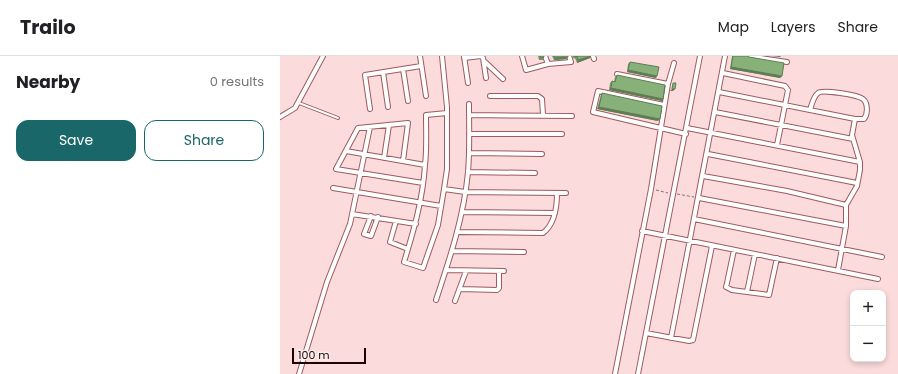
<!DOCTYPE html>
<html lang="en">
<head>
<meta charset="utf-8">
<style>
  body { margin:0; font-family:Poppins,sans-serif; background:#f2f2f2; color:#202124 }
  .controls { position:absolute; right:12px; bottom:12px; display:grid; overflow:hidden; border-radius:8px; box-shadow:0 2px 6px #0003 }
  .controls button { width:36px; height:36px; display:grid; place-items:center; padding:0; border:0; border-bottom:1px solid #e0e0e0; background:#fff; color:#202124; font:20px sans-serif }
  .scale { position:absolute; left:12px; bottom:10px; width:74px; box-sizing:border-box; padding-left:4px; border:2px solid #1c0406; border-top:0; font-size:11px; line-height:14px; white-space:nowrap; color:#1c0406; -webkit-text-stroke:3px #fdecec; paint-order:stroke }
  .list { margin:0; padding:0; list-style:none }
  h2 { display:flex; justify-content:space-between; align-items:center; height:52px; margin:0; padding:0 16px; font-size:17px }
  h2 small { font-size:13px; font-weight:400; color:#757577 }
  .actions { display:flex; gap:8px; padding:12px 16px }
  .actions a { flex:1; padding:9px 0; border:1px solid #1a676a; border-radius:12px; text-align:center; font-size:14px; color:#1a676a }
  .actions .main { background:#1a676a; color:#fff }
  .map { position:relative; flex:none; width:618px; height:318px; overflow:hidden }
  header { display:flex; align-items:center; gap:24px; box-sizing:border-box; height:56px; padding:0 20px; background:#fff; border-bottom:1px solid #e0e0e0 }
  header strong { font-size:19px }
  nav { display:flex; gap:22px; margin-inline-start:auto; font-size:14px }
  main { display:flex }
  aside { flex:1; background:#fff }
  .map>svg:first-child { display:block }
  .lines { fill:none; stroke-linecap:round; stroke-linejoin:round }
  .service-casing { stroke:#9e5a5d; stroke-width:4 }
  .minor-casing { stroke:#9e5a5d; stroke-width:6 }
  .path { stroke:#8a6e6f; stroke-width:1; stroke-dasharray:3 2; stroke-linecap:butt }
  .service { stroke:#fff; stroke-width:2 }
  .minor { stroke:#fff; stroke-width:4 }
  .wall { fill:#759869 }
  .shaded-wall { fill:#5f7c55 }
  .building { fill:#88b17a; stroke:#5f7c55 }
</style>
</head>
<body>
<header>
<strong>Trailo</strong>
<nav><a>Map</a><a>Layers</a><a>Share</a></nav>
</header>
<main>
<aside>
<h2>Nearby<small>0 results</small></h2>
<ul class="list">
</ul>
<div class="actions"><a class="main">Save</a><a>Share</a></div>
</aside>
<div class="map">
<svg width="618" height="318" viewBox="0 0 618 318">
  <rect width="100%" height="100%" fill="#fbdbdb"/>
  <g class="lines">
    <g class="service-casing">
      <path id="service" d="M19 47 58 62"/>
    </g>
    <g class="minor-casing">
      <path id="minor" d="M140 0 146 40
        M162 0 167 51V113L164 133 158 169 143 212 124 206C134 174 143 142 145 109 147 92 146 75 146 59L167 57
        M184 0V2L201 0 203 2 206 22
        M184 0 188 27
        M242 0 246 14 268 8 291 6 289 0
        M265 0 268 8
        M313 0 314 3
        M468 0 507 6
        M204 5 223 23
        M123 13 128 45
        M103 16 108 51
        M443 17 505 30 508 34 497 89
        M337 18 388 28
        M439 36 575 63H584C588 58 588 47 583 43 578 39 542 33 538 37 533 41 532 48 530 54
        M210 40H258L262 43 263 59
        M384 49 318 35 313 56 406 78
        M90 53 85 19 141 10
        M435 56 573 83
        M189 59 292 60
        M0 61 15 52 43 0
        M407 72 580 106
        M189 78H282
        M66 95 145 109
        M189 97 262 98
        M428 98 577 127
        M104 102 109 69
        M123 105 128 67 78 72 56 113 143 127
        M188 116 255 117
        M423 120 507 135 566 149
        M53 132 161 150
        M164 133 185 136 286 137
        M419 142 566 170
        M182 156 275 157
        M72 158 136 168
        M91 160 84 178 91 180 98 161
        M414 163 602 201
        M116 165 110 186 128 193
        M362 175 598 223
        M179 176 263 177C275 168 277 151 277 137
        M454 194 447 227 446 231 452 234 489 239 497 202
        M173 195 244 196
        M166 214 224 215
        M558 214 566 170V149L577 130 580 114V106L572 79 575 63
        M180 233 217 234 219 232V215
        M467 236 475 198
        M156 244C170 202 184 160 188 116 190 94 189 70 189 48
        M175 245 186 215
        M366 277 409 285 413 284 432 190
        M391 282 445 0
        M19 318 47 226 70 168 90 71
        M335 318 371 133 388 28 394 7
        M358 318 420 0"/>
    </g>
    <path class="path" d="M376 134 388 137
      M397 138 414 141"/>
    <use href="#service" class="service"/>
    <use href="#minor" class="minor"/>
  </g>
  <path class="wall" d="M258 0H264V1L263 4H259Z
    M272 0H288V1L286 3 274 4Z
    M292 0H311L310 2 297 7 295 2 294 3Z
    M452 0H468L469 1 502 20 500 22 450 13Z
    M350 6 376 22 347 16 348 8Z
    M337 19 383 43 382 45 329 34 330 27 332 25 334 26 335 21Z
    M322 37 378 65 317 53 321 39Z"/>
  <path class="shaded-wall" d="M311 0 310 2 297 7 298 4Z
    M491 0H501L500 1Z
    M288 1 286 3 274 4 275 2Z
    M451 11 502 20 500 22 450 13Z
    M348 14 377 20 376 22 347 16Z
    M331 32 383 43 382 45 329 34Z
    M392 33H395L393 35H390Z
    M319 51 380 63 378 65 317 53Z"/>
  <path class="building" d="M260 0H264V1L261 2Z
    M274 0H288V1L275 2Z
    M295 0H311L298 4 297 0 295 1Z
    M453 0H468L469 1 504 7 502 20 451 11Z
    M350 6 379 11 377 20 348 14Z
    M337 19 385 29 383 43 331 32 332 25 335 26Z
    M393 27H396L395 33H392Z
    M322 37 382 50 380 63 319 51Z"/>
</svg>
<div class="controls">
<button>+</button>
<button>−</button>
</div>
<div class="scale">100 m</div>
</div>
</main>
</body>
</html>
